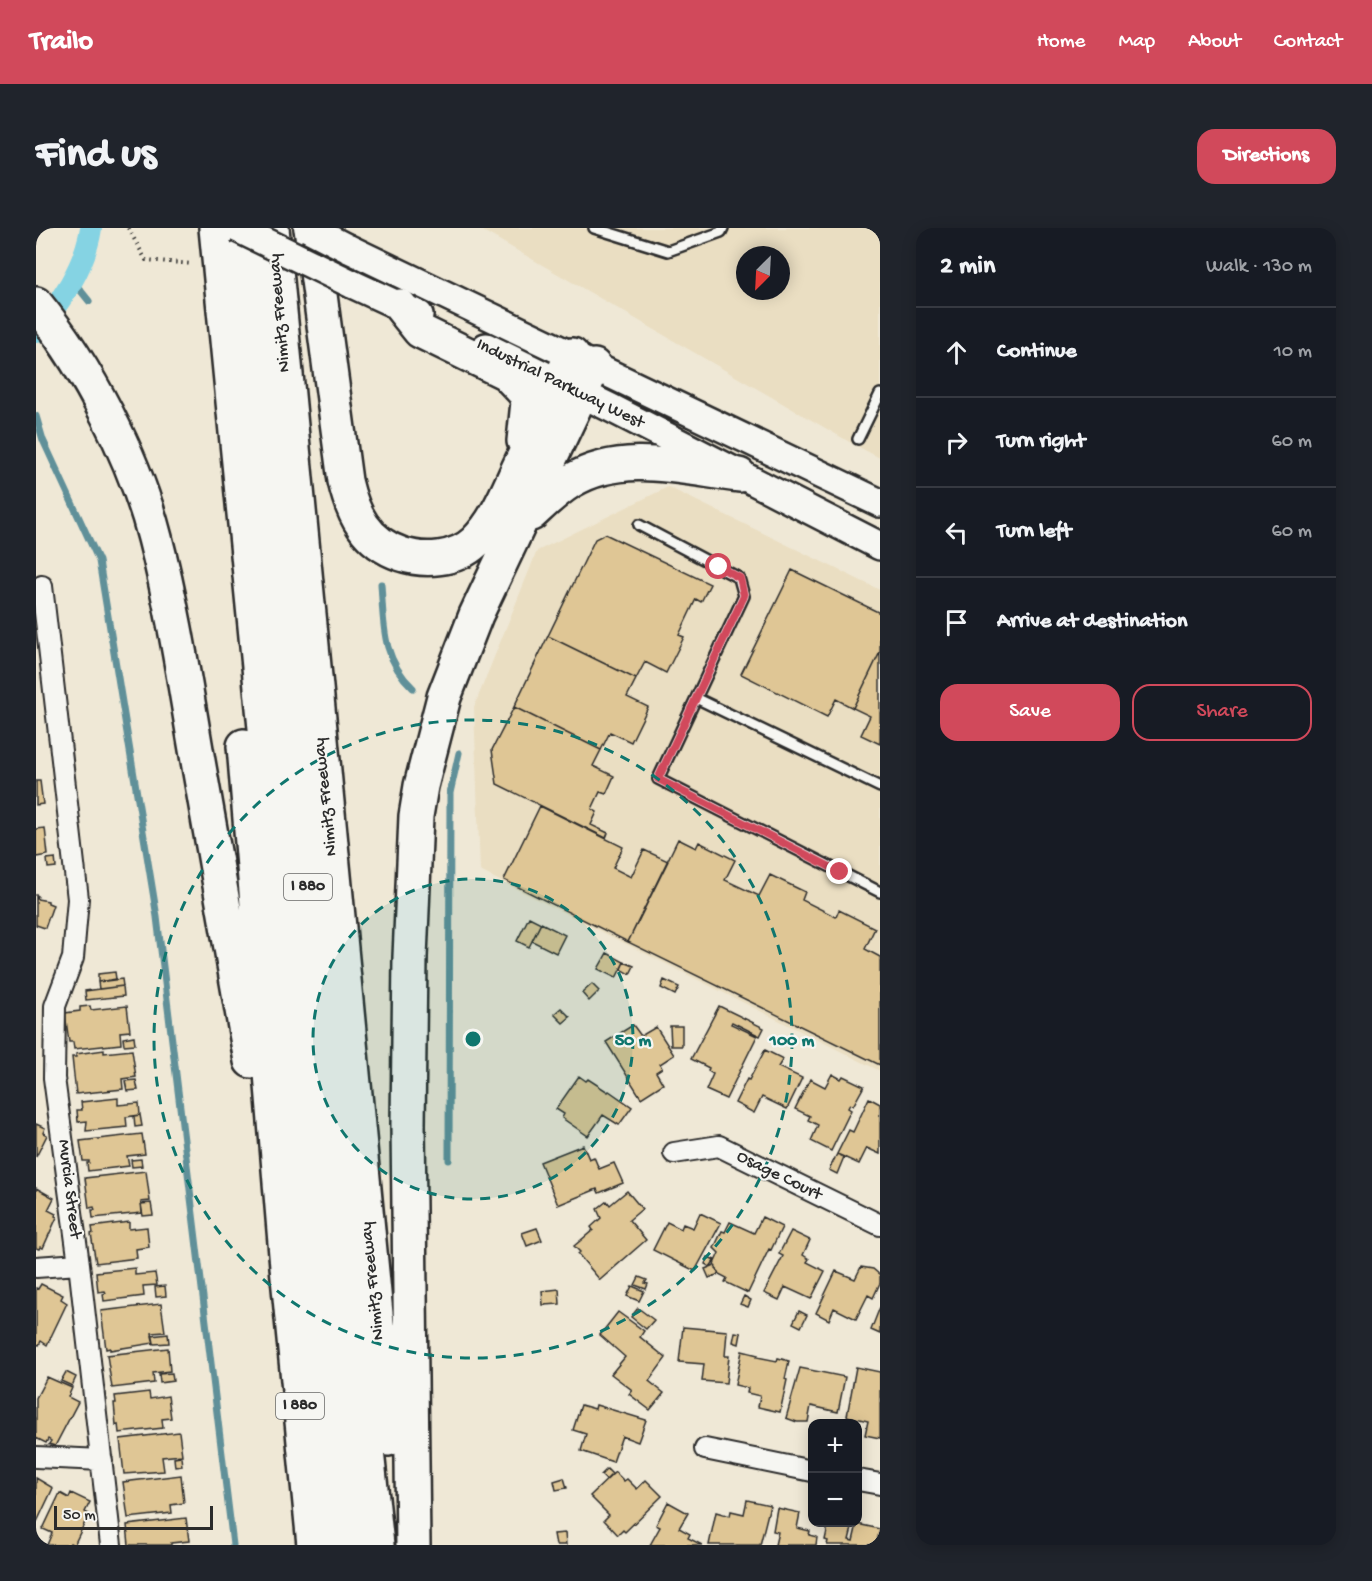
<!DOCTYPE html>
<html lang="en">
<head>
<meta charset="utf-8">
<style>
  body { margin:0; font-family:"Gochi Hand",sans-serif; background:#20242c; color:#f1f3f6 }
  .controls { position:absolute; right:18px; bottom:18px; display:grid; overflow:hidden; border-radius:12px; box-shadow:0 3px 15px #0003 }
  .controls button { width:54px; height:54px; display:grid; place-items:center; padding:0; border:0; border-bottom:2px solid #363941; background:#171b24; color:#f1f3f6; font:30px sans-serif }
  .compass { position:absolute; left:700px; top:18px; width:54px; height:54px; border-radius:50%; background:#171b24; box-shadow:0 3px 15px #0003; rotate:204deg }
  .scale { position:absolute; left:18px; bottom:15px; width:159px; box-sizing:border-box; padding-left:6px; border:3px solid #2b2b2b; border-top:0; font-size:16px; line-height:21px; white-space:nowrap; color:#2b2b2b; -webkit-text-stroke:4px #f6f6f2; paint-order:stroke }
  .stop { position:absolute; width:18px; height:18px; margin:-14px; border:4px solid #d1495b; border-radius:50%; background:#fff }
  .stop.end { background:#d1495b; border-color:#fff; box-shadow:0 2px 6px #0008 }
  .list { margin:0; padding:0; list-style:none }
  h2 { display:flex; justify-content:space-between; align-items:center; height:78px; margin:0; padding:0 24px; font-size:26px }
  h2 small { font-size:20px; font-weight:400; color:#9ea1a6 }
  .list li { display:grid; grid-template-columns:39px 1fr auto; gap:18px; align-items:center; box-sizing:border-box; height:90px; padding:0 24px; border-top:2px solid #363941 }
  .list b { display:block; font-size:22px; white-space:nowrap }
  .list em { font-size:20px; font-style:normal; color:#9ea1a6 }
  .actions { display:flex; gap:12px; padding:18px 24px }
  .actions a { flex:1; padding:14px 0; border:2px solid #d1495b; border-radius:18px; text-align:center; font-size:21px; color:#d1495b }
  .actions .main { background:#d1495b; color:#fff }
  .icon { flex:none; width:33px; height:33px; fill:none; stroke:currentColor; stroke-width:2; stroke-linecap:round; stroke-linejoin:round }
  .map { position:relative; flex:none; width:844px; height:1317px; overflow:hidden; border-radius:18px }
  header { display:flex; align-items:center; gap:36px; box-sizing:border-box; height:84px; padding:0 30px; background:#d1495b; color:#fff }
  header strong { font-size:28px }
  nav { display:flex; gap:33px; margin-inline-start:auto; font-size:21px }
  .intro { display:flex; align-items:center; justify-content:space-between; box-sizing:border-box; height:144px; padding:0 36px }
  h1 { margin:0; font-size:42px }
  .button { padding:15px 27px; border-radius:18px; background:#d1495b; color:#fff; font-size:21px; font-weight:700 }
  main { display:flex; gap:36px; padding:0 36px }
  aside { flex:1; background:#171b24; border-radius:18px; box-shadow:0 3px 15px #0003 }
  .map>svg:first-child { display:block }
  .built { fill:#eadec2; fill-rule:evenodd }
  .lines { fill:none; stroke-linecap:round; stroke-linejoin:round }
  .stream { stroke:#619099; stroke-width:7 }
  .canal { stroke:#85d3e3; stroke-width:22 }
  .building { fill:#dfc695; stroke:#2b2b2b; stroke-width:1.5 }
  .lane-casing { stroke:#2b2b2b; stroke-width:14 }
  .street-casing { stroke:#2b2b2b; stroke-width:24 }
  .secondary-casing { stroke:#2b2b2b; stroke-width:32 }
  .highway-casing { stroke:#2b2b2b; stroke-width:38 }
  .path { stroke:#2b2b2b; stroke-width:4; stroke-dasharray:1.5 4.5; stroke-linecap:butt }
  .lane { stroke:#f6f6f2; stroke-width:9 }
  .street { stroke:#f6f6f2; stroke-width:20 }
  .secondary { stroke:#f6f6f2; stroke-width:27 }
  .highway { stroke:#f6f6f2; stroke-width:33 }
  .secondary-bridge-casing { stroke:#2b2b2b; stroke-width:32; stroke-linecap:butt }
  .secondary-bridge { stroke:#f6f6f2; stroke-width:27 }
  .route { stroke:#d1495b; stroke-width:8 }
  .ring { fill:none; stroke:#0f766e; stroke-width:3; stroke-dasharray:10 8 }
  .labels { text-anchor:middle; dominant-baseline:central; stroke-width:4.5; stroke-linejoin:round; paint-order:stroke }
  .shield { fill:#f6f6f2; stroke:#686867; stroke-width:1.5 }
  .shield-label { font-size:16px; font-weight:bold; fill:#2b2b2b }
  .street-label { font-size:18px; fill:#2b2b2b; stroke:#f6f6f2 }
  .centre { fill:#0f766e; stroke:#f6f6f2; stroke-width:3 }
  .ring-label { font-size:18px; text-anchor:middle; font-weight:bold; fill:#0f766e; stroke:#f6f6f2; stroke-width:4.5; stroke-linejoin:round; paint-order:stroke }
</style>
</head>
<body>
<header>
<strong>Trailo</strong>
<nav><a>Home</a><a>Map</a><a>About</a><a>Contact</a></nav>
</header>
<div class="intro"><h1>Find us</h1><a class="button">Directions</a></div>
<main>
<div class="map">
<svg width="844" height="1317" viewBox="0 0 844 1317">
  <rect width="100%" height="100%" fill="#efe8d6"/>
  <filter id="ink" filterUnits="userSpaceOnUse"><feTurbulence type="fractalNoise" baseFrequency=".0167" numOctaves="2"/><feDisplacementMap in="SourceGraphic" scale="12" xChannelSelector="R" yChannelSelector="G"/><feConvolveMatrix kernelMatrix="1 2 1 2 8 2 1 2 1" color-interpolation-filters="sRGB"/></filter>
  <g filter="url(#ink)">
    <path class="built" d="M442 0H844V230L817 216ZM709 27H745V63H709Z
      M632 259 844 362V843L444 643 438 479 501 323Z"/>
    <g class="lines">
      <path class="stream" d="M37 53 53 73
        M0 188 7 212 63 333 121 689 197 1317
        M345 356C348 396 345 430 377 460
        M413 932 414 565 423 525"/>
      <path class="canal" d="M0 104C25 73 49 40 55 0"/>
    </g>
    <path class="building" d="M569 306 674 356 665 374 660 371 643 407 648 409 630 445 609 434 600 451 512 408 559 311Z
      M756 342 844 385V424L817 480 800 471 791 489 705 446Z
      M512 408 600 451 591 469 612 479 595 514 574 504 565 522 478 479Z
      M844 424V516L825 507 834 488 817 480Z
      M478 479 565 522 557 538 578 548 570 566 564 564 556 581 561 584 555 597 572 605 570 610 461 556 456 522Z
      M0 553H4L7 576 0 577Z
      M504 578 587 619 577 640 595 649 608 622 632 633 592 714 468 652Z
      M9 600 12 627 0 629V601Z
      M642 611 660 620 663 614 699 632 689 652 723 668 734 647 769 664 766 672 800 689 803 682 839 700 829 721 844 729V837L592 714Z
      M19 630 20 639 12 640 11 631Z
      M0 667 2 668 1 671 12 673V675L17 677 9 700 0 697Z
      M493 689 505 695 493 719 481 713Z
      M505 695 529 707 520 725 496 713Z
      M571 725 588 734 580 750 562 741Z
      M588 734 598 738 594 746 585 741Z
      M79 744 80 751 62 754V746Z
      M86 751 87 758 63 761 62 754Z
      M628 752 643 759 639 767 625 760Z
      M556 756 563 763 553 773 546 765Z
      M87 758 88 768 50 772 49 763Z
      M54 778 55 782 91 778 94 803 84 804 85 816 38 821 37 814H33L29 785 44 783V779Z
      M683 778 728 800 724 808 696 794 695 796 721 808 690 871 670 862 677 846 672 843 673 840 655 831Z
      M525 780 534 789 527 795 518 786Z
      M597 797 605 808 620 799 638 827 624 836 626 840 620 844 627 856 605 870 570 814Z
      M634 798H646V818H635Z
      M98 808 99 816 88 817 87 810Z
      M68 822V825L96 822 100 849 86 851 87 861 40 866 36 829H40V826Z
      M729 822 747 831 742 839 766 850 751 881 726 869 718 885 699 875 711 851 713 852Z
      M796 846 805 851 807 848 828 858 817 878 814 876 812 880 815 882 795 923 775 913 782 897 772 892 774 888 759 881 774 851 789 859Z
      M543 848 550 853 552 851 572 864 573 863 596 879 583 897 567 887 552 908 526 890 528 886 520 881Z
      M100 852 102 862 91 863 89 853Z
      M82 870V877L103 875 104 887 90 889 91 899 50 903 51 893 42 894 41 882H46L45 874Z
      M833 870 844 876V926L831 920 823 936 801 926 813 902 817 904Z
      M104 887 106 898 99 899 98 888Z
      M0 896 9 900 7 905 11 907 0 929Z
      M106 906 109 926 91 928 93 938 52 943 51 935H53V933H47L44 913Z
      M547 917 553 931 558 929 563 941 578 935 587 955 563 965 561 961 522 977 504 934Z
      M801 926 808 929 801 946 793 942Z
      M105 931 106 938 96 939 95 932Z
      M110 943 114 973 105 974 106 985 57 990 56 982H59L58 979 53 980 49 950Z
      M0 960 18 970 12 982 20 986 19 988 21 989 7 1020 4 1019 3 1021 0 1020Z
      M591 963 606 981 593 992 610 1012 564 1052 542 1026 544 1024 538 1018 557 1002 555 999 565 990 561 981 571 973 574 977Z
      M115 975 117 987 107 988 105 976Z
      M664 985 685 995 659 1043 617 1022 631 994 645 1001 647 996 657 1000Z
      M726 989 746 999 735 1022 733 1021 712 1065 689 1054 691 1050 683 1046 678 1036 683 1025 678 1020 686 1003 689 1004 694 994 718 1005Z
      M93 994V1001L111 999 113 1019 100 1021 101 1030 60 1035 55 1006 57 1005 56 999Z
      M501 1000 506 1012 491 1018 486 1005Z
      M755 1003 774 1012 767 1027 773 1031 771 1034 789 1043 775 1071 749 1059 743 1072 728 1065 747 1028 743 1026Z
      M672 1029 679 1032 674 1039 669 1036Z
      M679 1037 683 1046 673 1050 669 1041Z
      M825 1039 837 1041 844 1047V1055L837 1070 832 1067 820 1091 798 1080 793 1092 780 1085 800 1043 819 1051Z
      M99 1040V1047L119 1045 121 1057 107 1058 108 1068 68 1073 67 1066 70 1065 69 1063 62 1064 60 1044Z
      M603 1049 611 1052 609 1055 612 1056 610 1061 599 1057Z
      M5 1056 27 1067 25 1071 31 1075 11 1117 5 1113 3 1117 0 1116V1060L2 1061Z
      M129 1058 130 1068 120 1069 119 1059Z
      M596 1058 608 1063 603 1073 591 1068Z
      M523 1061 524 1076 507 1077 506 1063Z
      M708 1068 715 1072 712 1079 704 1076Z
      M125 1076 129 1104 116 1105 118 1115 74 1122V1120L70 1121 65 1083Z
      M844 1079V1106L835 1102Z
      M602 1080 618 1092 610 1101 595 1089Z
      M763 1083 771 1087 765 1099 757 1095Z
      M582 1084 608 1103 604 1109 630 1130 613 1153 628 1165 614 1182 593 1166 596 1162 575 1146 589 1129 564 1107Z
      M647 1099 691 1103 689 1128H693L690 1155 666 1153 668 1136 643 1134Z
      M699 1104 705 1105 703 1116 697 1114Z
      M132 1106 133 1115 118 1116 116 1108Z
      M132 1120 134 1143 117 1145 118 1155 76 1160 71 1127Z
      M706 1123 722 1127 721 1129 741 1133 742 1130 753 1133 749 1151 751 1152 744 1184 722 1179 724 1168 711 1165 712 1160 699 1157Z
      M820 1139 844 1144V1210L829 1207 832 1193 811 1188Z
      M764 1140 809 1149 802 1184 775 1178 772 1194H761L750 1190Z
      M30 1144 40 1149 36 1158 25 1153Z
      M136 1145 137 1153 124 1155 123 1146Z
      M11 1149 36 1160 32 1169 42 1174 19 1218 13 1216 15 1213 12 1211 10 1215 0 1210V1170Z
      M113 1164 114 1171 132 1168 135 1190 126 1191 127 1200 83 1205 82 1196 80 1197 78 1175H80L79 1168Z
      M545 1177 559 1181 560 1177 610 1192 602 1214 586 1208 577 1234 545 1223 550 1206 537 1202Z
      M143 1204 146 1227 126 1229 128 1243 88 1246 84 1211Z
      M145 1229 146 1238 139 1239 138 1230Z
      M571 1241 576 1246 570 1252 565 1247Z
      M579 1244 588 1253 591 1251 601 1261 610 1252 626 1268 589 1304 587 1302 582 1307 568 1292 573 1287 554 1268Z
      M145 1247 148 1275 135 1277 136 1285 92 1290 87 1254Z
      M0 1250 17 1260 0 1296Z
      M528 1250 531 1260 520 1262 518 1253Z
      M24 1265 33 1270 35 1265 54 1274 49 1284 53 1286 38 1317 34 1315 33 1317H11L16 1305 7 1301Z
      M711 1272 734 1277 724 1317H673L680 1284 694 1288 695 1283 708 1286Z
      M632 1274 652 1285 643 1300 654 1306 652 1310 666 1317H614L624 1299 620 1297Z
      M741 1280 764 1285 761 1300 774 1303 773 1307 781 1309 780 1317H739L742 1304 737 1303Z
      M150 1290 153 1313 135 1315V1317H93L91 1297Z
      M793 1294 817 1296 813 1312 817 1313 821 1296 844 1301 840 1317H791L792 1313 789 1312Z
      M529 1305 530 1317H520L518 1306Z"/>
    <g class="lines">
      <g class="lane-casing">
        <path id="lane" d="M558 0 632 23 685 4 687 0
          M822 211 844 166
          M603 297 703 350 708 368 622 551 844 664
          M660 470 844 559"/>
      </g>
      <g class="street-casing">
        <path id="street" d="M6 358 42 671 37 730 19 778 18 850 43 1036 75 1317
          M638 925 683 918 844 997
          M0 1039 43 1036
          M669 1221 776 1243
          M0 1229 66 1232
          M822 1252 844 1256"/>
      </g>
      <g class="secondary-casing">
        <path id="secondary" d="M311 20 844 275
          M316 56 383 87
          M450 119 575 180 844 318"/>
      </g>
      <g class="highway-casing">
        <path id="highway" d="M180 0 309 1317
          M210 0 277 715 341 1317
          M236 0 352 1211
          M275 0 309 253C317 287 330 314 365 326 388 334 420 332 439 314 461 293 472 262 485 235 502 199 519 163 536 127
          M0 76C51 138 99 231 119 310 138 383 149 458 162 533 180 633 197 733 215 833
          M364 78 384 103 470 145 489 165 492 174 488 213
          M495 286C508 274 520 262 535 253 586 222 647 240 703 247
          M208 518 251 1039 278 1317
          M377 1317 372 897 374 729 380 588 385 558 408 469 440 387 558 138"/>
      </g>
      <path class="path" d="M92 0 110 32 157 36"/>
      <use href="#lane" class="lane"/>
      <use href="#street" class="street"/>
      <use href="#secondary" class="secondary"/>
      <use href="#highway" class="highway"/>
      <g class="secondary-bridge-casing">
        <path id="secondary-bridge" d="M201 0 316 56
          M272 0 311 20"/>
      </g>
      <use href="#secondary-bridge" class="secondary-bridge"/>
    </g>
  </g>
  <g class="lines" filter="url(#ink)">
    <path class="route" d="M683 339 704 350 708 368 622 551 804 644"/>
  </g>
  <circle cx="437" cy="811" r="160" fill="#0f766e" fill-opacity=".12"/>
  <g class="ring">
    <circle cx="437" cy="811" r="160"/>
    <circle cx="437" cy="811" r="319"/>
  </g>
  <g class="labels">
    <g class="shield">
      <rect x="248" y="646" width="48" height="26" rx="4.5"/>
      <rect x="240" y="1165" width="48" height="26" rx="4.5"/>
    </g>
    <g class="shield-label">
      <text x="272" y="659">I 880</text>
      <text x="264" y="1178">I 880</text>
    </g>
    <g class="street-label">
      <text transform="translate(244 85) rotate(-95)">Nimitz Freeway</text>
      <text transform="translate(524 156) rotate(26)">Industrial Parkway West</text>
      <text transform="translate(290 569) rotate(-96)">Nimitz Freeway</text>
      <text transform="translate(743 948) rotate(26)">Osage Court</text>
      <text transform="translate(33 961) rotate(83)">Murcia Street</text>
      <text transform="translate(337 1053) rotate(-96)">Nimitz Freeway</text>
    </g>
  </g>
  <circle cx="437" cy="811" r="9" class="centre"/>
  <g class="ring-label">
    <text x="597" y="817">50 m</text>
    <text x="756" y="817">100 m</text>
  </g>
</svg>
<div class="controls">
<button>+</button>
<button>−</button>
</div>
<svg class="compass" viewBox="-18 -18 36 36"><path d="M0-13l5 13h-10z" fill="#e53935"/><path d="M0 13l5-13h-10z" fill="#9ea1a6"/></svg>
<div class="scale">50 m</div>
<div class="stop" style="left:683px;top:339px"></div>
<div class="stop end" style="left:804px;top:644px"></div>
</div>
<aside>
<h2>2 min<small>Walk · 130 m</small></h2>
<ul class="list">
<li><svg class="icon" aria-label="ahead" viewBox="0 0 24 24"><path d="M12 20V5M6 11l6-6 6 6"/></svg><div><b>Continue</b></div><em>10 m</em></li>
<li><svg class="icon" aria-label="right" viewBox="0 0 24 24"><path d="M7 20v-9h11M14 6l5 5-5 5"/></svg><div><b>Turn right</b></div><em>60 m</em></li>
<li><svg class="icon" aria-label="left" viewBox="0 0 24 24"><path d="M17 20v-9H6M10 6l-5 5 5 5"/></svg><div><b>Turn left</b></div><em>60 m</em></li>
<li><svg class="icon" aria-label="arrive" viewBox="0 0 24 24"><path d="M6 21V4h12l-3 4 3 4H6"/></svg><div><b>Arrive at destination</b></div></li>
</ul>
<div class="actions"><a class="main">Save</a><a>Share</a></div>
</aside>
</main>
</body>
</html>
